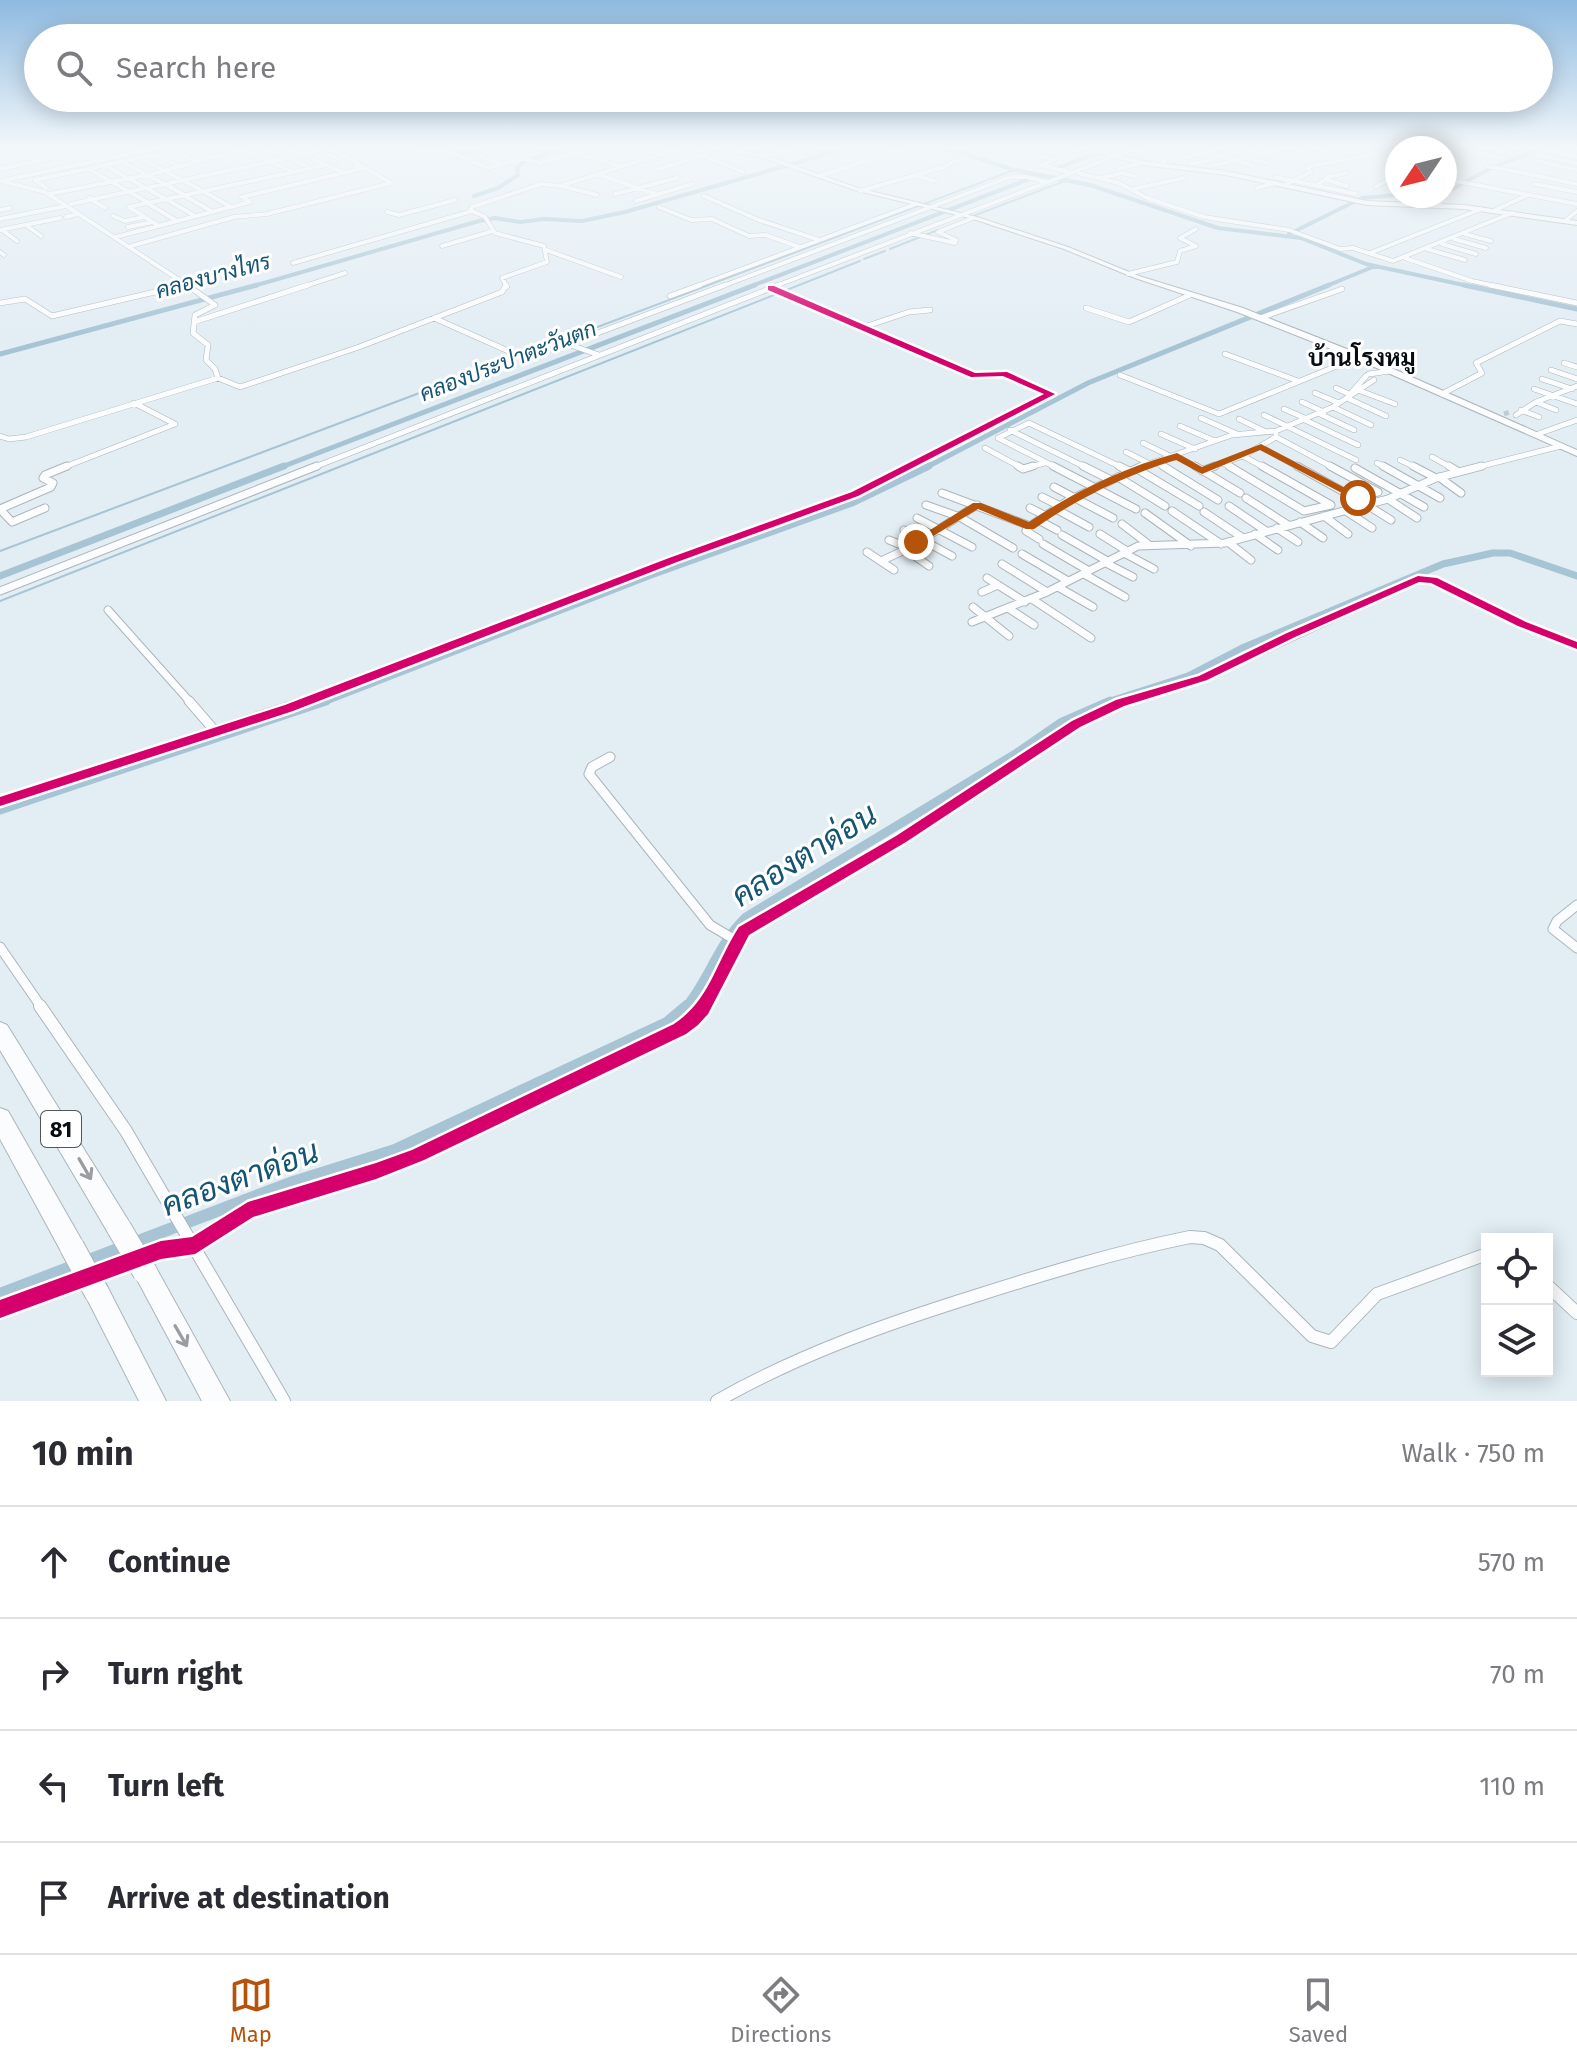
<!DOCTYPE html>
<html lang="en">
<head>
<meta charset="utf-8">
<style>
  body { margin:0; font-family:"Fira Sans",Sarabun,sans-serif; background:#f2f2f3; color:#2b2b33 }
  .controls { position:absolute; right:24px; bottom:24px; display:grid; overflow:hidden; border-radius:0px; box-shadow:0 4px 20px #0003 }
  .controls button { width:72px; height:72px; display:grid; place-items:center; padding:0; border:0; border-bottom:2px solid #e1e1e2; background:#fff; color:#2b2b33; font:40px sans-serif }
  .compass { position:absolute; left:1385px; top:136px; width:72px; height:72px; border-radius:50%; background:#fff; box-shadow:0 4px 20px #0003; rotate:235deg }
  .stop { position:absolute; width:24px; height:24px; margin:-18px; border:6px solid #b45309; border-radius:50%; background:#fff }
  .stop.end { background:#b45309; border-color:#fff; box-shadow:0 2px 8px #0008 }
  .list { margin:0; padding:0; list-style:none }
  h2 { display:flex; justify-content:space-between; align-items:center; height:104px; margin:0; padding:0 32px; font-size:34px }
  h2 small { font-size:26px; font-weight:400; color:#7c7c81 }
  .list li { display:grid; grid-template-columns:52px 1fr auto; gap:24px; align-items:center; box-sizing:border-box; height:112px; padding:0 32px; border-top:2px solid #e1e1e2 }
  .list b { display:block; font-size:30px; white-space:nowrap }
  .list em { font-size:26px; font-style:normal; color:#7c7c81 }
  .icon { flex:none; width:44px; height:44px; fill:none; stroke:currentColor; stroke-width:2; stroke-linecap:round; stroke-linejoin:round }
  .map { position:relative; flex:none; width:1577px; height:1401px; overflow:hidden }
  .search { position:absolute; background:#fff; box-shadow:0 4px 20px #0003; left:24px; right:24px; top:24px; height:88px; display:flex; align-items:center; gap:20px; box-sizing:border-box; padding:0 28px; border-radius:44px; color:#7c7c81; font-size:30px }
  .sheet { height:552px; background:#fff }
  nav { display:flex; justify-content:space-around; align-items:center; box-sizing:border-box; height:112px; border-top:2px solid #e1e1e2; background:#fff; font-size:22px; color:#7c7c81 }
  nav a { display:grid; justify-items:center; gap:4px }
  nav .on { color:#b45309 }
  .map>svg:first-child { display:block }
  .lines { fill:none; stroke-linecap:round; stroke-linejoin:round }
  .stream { stroke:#a7c4d4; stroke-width:2 }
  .canal-far4 { stroke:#a7c4d4; stroke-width:4 }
  .canal-far3 { stroke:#a7c4d4; stroke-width:5 }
  .canal-far2 { stroke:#a7c4d4; stroke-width:7 }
  .canal-far1 { stroke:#a7c4d4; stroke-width:9 }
  .canal { stroke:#a7c4d4; stroke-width:12 }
  .street-tunnel { stroke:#c1ccd2; stroke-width:5; stroke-dasharray:5 3; stroke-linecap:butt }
  .street-far4-casing { stroke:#acb5ba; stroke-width:5 }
  .street-far3-casing { stroke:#acb5ba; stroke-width:6 }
  .street-far2-casing { stroke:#acb5ba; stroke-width:9 }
  .street-far1-casing { stroke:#acb5ba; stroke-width:11 }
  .street-casing { stroke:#acb5ba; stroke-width:14 }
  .secondary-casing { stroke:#acb5ba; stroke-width:2 }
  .highway-casing { stroke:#acb5ba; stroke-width:2 }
  .street-far4 { stroke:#fbfcfd; stroke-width:4 }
  .street-far3 { stroke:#fbfcfd; stroke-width:5 }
  .street-far2 { stroke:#fbfcfd; stroke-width:7 }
  .street-far1 { stroke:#fbfcfd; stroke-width:9 }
  .street { stroke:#fbfcfd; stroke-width:12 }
  .secondary { fill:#fbfcfd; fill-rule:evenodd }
  .highway { fill:#fbfcfd; fill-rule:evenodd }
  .highway-bridge-casing { stroke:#acb5ba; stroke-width:26; stroke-linecap:butt }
  .highway-bridge { stroke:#fbfcfd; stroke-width:24 }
  .cycleway-casing { stroke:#fff; stroke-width:5 }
  .cycleway { fill:#d6006c; fill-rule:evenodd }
  .oneway { stroke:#999d9f }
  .route { fill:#b45309 }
  .labels { text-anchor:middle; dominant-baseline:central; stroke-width:6; stroke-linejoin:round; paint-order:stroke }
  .far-water-label { font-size:22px; font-style:italic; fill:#145573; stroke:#fff }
  .shield { fill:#fff; stroke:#515659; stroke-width:2 }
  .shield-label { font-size:22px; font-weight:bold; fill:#070e12 }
  .far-quarter-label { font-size:24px; font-weight:bold; fill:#070e12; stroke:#fff }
  .near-water-label { font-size:32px; font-style:italic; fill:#145573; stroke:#fff }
</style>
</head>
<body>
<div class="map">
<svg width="1577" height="1401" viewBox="0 0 1577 1401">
  <rect width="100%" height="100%" fill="#e2edf4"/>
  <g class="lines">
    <path class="stream" d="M973 216 1070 179
      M925 235 938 230
      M890 249 920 237
      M864 259 885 251
      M563 340 1014 170
      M0 551 523 354
      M0 601 860 261"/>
    <path class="canal-far4" d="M922 146 960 152 1014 170 1090 185 1218 228 1301 238 1366 264 1473 287
      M457 154 504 146
      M1058 168 1115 146
      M1445 193 1491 168 1548 146
      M474 196 498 188 518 175 517 168 523 162 568 146
      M1289 234 1362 198 1397 195
      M250 287 479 221 495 218 520 222 544 219 582 221 625 212 855 146
      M749 287 1029 179
      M1324 287 1375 266"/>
    <path class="canal-far3" d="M1464 285 1577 309
      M0 354 257 285
      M279 468 755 285
      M925 468 1088 383 1329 285"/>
    <path class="canal-far2" d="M0 576 284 466
      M321 703 651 575 852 503 929 466
      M1104 703 1188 676 1242 648 1443 564 1493 553H1510L1577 576"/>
    <path class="canal-far1" d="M0 810 326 701
      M685 1008C709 980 718 943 746 917L1017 753 1062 722 1110 701"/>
    <path class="canal" d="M0 1294 290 1183 395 1150 667 1023 687 1006"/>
    <path class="street-tunnel" d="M1504 414 1510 412"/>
    <g class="street-far4-casing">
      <path id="street-far4" d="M261 146 307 166
        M285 146 322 163
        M808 146 820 149 833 146
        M1004 146H1045
        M1307 146 1327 152
        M1331 146 1344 149
        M1426 146 1434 148
        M1450 146 1502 158
        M1477 146 1513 154
        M1503 146 1521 148
        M1567 146 1577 148
        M191 147 210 156
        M1138 148 1165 146
        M1292 148 1314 155
        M243 149 293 172
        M315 149 340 159
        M1248 149 1279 159
        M421 150 451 153 488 168 523 159 540 163 575 153 620 166
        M535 150 551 146
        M739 150 755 146
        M1546 150 1577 157
        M175 151 195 161
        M1232 152 1267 163
        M1035 154 1051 159
        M478 155 502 164
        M1218 155 1252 166
        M1539 155 1577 163
        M704 156 743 172
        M764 156 804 146
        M140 158 201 190
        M1174 160 1231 146
        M1532 160 1577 170
        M123 162 183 194
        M1191 164 1207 161
        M1159 165 1167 159
        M106 166 164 198
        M1210 166 1297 146
        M1487 166 1577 184
        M0 169 56 157
        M89 169 147 202
        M658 169 708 154 691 147
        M1118 169 1142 163
        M1072 173 1041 165 1085 146
        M1078 173 1119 183 1147 198 1204 217 1289 230 1340 249 1353 248 1393 261 1512 213
        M597 174 656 194
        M820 176 904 148
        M917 176 934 181
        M1275 177 1356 194
        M1101 178 1122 173 1135 176
        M1445 179 1577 204
        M5 180 168 146
        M1327 180 1347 186
        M0 181 45 192 190 287
        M1535 184 1577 192
        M1284 185 1311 172 1307 167 1397 149
        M1317 185 1328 177 1346 173
        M561 186 597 195
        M1376 187 1397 175
        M46 188 35 180 149 156H159L178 166
        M1257 188 1275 183
        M1134 189 1183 178
        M203 191 231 207
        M860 191 944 167 961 158
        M49 194 157 173 253 146
        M615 194 677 178
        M183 195 213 212
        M704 196 759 220 819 240
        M1426 197 1441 205
        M89 198 105 208
        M166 199 195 216
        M636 201 692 184
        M147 203 177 221
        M71 204 320 151
        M659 207 691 220 712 219 749 236 766 235 799 247
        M0 210 10 208
        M1493 211 1528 195
        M387 212 399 215 455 200
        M113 216 125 221 144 217
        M66 217 78 214
        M0 219 66 206
        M1565 221 1577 211
        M26 225 41 236
        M159 226 129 207 326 165 345 173
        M128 227 153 222
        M0 230 60 218
        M2 230 17 241
        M910 233 955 243 956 240 938 232 973 218
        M1465 234 1491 241
        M116 237 250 202 242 197 360 169 356 167
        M1454 239 1486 248
        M1442 244 1476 254
        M131 246 234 217 267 214 391 183 327 146
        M442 246 493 231
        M1427 249 1465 260
        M546 250 621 277
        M0 252 4 255
        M1370 253 1481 209
        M1405 258 1472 281 1500 287
        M293 263 472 211
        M1128 274 1177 262 1180 251 1196 246 1180 238 1196 229
        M177 287 189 284
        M302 287 345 273
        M507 287 502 278 547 262 544 246 495 233 485 217 470 210 472 207 541 184 560 186 687 146
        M694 287 916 204
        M720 287 1010 177H1027L1045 182
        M773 287 1142 146"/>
    </g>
    <g class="street-far3-casing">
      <path id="street-far3" d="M187 285 215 305 195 315 193 333 208 345 206 360 215 369 218 378 240 387 359 347 502 292 506 285
        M1490 285 1577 303
        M771 288 974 375 1004 374 1051 394 905 468
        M670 296 700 285
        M0 303 25 299 52 316 185 285
        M1086 308 1129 322 1190 295
        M434 318 515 354
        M1260 318 1342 289
        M194 322 308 285
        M864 327 909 312 930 310
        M571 343 725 285
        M522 353 556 340 599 355
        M1225 354 1298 381
        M1564 363 1577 367
        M1551 370 1577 379
        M1369 374 1390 371
        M1120 375 1219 414 1359 357
        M1542 379 1572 389
        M1336 388 1351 395
        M1534 389 1577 404
        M1358 390 1395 404
        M1352 392 1366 376
        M1315 393 1339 403
        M1442 394 1482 373 1476 363 1560 321 1577 324
        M1347 398 1386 416
        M1302 402 1324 412
        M1536 402 1556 410
        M1333 407 1371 425
        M1284 409 1307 419
        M1521 410 1539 417
        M1320 414 1354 430
        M1264 415 1356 460
        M1516 415 1536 402 1577 386
        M1201 418 1237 434
        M1239 419 1264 431
        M1305 420 1358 445
        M1180 426 1215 441
        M1010 430 1087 468
        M1276 431V437L1334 468
        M1161 434 1195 449
        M1538 434 1577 420
        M0 436 9 439 26 437 218 378
        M1143 443 1174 458
        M1261 447 1300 468
        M985 448 1022 468
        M1126 452 1150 464
        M1177 456 1198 468
        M1243 456 1265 468
        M1432 457 1452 468
        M1400 460 1417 468
        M1157 463 1166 468
        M1223 463 1232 468
        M1377 463 1387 468
        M62 468 175 424 134 403
        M312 468 779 285
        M1025 468 1045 463
        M1057 468 998 438 1029 423 1123 468
        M1137 468 1232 435 1276 431 1333 407 1374 380
        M1209 468 1243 456 1276 437
        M1474 468 1561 446"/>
    </g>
    <g class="street-far2-casing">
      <path id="street-far2" d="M1018 466 1023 469 1033 466
        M1053 466 1136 509
        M1083 466 1111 480
        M1119 466 1129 471
        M1163 466 1218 500
        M1195 466 1240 493
        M1229 466 1304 511 1331 505 1262 466
        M1297 466 1353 497 1378 492 1330 466
        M1383 466 1440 498
        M1413 466 1436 478
        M1449 466 1459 472
        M1355 468 1424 507
        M1137 469 1199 506
        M1202 471 1215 466
        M1118 477 1165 506
        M1439 477 1461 493
        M1054 487 1113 518
        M942 493 1030 526 1069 500 1142 466
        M1042 497 1060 506
        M1246 498 1288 525
        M1388 499 1417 518
        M926 505 957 516
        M1367 505 1391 520
        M1229 506 1266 531
        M1030 508 1046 516
        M0 509 51 487 53 483 43 478 45 475 67 466
        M0 509 12 522 45 508
        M1056 509 1089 527
        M1172 511 1221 544
        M1346 511 1372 528
        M1204 512 1243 538
        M1145 513 1191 546
        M958 516 1013 548
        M1324 516 1348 534
        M917 518 972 547
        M1040 521 1057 530
        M1300 522 1323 538
        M1122 524 1148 544
        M1028 526 1026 531 1039 539
        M1277 528 1298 542
        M904 530 952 556
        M1100 534 1127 551
        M1255 534 1278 550
        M1062 535 1109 562
        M889 540 909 548
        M1228 542 1251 560
        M1043 544 1089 571
        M906 550 929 566
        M867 552 894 570
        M1124 553 1154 569
        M1022 554 1068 581
        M881 561 909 548 977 505
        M1106 563 1133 577
        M1002 564 1047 592
        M1084 574 1125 597
        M987 578 1025 602
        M1058 587 1093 607
        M0 591 317 466
        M982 592 998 585
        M1032 599 1091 638
        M973 607 1009 636
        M1008 608 1034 625
        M108 610 191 703
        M972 622 1047 592 1138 546 1225 543 1388 499 1436 478 1482 466
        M301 703 673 560 855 494 909 466
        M1119 703 1203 678 1418 579 1433 580 1522 624 1577 646"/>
    </g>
    <g class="street-far1-casing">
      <path id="street-far1" d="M189 701 215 731
        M610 757 592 767 589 774 710 925 737 941
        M0 802 306 701
        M1577 905 1557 921 1553 929 1577 948
        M0 947 42 1008
        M704 1008 744 931 901 839 1076 724 1125 701"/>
    </g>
    <g class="street-casing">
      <path id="street" d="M40 1006 126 1131 284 1401
        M1547 1285 1577 1313
        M0 1309 161 1250 195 1245 248 1210 418 1155 680 1029 705 1006
        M717 1401C798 1355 883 1325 972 1297 1044 1274 1116 1252 1190 1237L1204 1238 1220 1245 1312 1336 1331 1342 1377 1294 1487 1254"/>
    </g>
    <g class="secondary-casing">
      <path id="secondary" d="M682 146H698L760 153 858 188 977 217 1068 247 1139 276 1243 308 1362 355 1577 450V456L1356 359 1237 312 1135 278 1064 249 973 219 854 190 757 156Z
        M1070 146H1079L1142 161 1226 171 1367 201 1464 205 1577 221V225L1464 209 1367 205 1226 175 1142 165Z"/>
    </g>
    <g class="highway-casing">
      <path id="highway" d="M0 1022 7 1025 128 1220 131 1228 128 1236 119 1239 110 1236 0 1050Z
        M0 1108 8 1111 81 1239 84 1247 81 1255 72 1259 63 1255 0 1139Z
        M145 1260 154 1264 230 1401H202L133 1272 136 1264Z
        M97 1281 106 1284 166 1401H139L84 1293 88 1284Z"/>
    </g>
    <use href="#street-far4" class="street-far4"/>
    <use href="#street-far3" class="street-far3"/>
    <use href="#street-far2" class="street-far2"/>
    <use href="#street-far1" class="street-far1"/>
    <use href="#street" class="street"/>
    <use href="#secondary" class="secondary"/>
    <use href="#highway" class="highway"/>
    <g class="highway-bridge-casing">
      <path id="highway-bridge" d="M119 1228 145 1272
        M72 1247 97 1293"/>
    </g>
    <use href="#highway-bridge" class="highway-bridge"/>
    <g class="cycleway-casing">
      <path id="cycleway" d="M768 286H774L975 373 1007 372 1055 394 858 496 677 562 293 711 0 806V797L285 705 669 558 852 492 1044 394 1003 376 971 377 768 290Z
        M1418 576 1437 578 1526 622 1577 642V649L1518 626 1431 583 1419 582 1295 637 1207 680 1124 706 1080 727 906 842 749 935 708 1014 698 1025 686 1034 424 1160 376 1179 253 1217 195 1254 161 1259 0 1318V1300L161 1241 192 1237 248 1202 376 1163 412 1150 674 1024C710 1000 716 962 739 927L896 836 1072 721 1116 700 1199 676 1287 633Z"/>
    </g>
    <use href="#cycleway" class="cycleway"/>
  </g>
  <defs><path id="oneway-shaft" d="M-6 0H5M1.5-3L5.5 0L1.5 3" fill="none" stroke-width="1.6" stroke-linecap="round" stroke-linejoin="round" transform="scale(2)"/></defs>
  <g class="oneway">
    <use href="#oneway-shaft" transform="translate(85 1169) rotate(60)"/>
    <use href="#oneway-shaft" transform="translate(181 1336) rotate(60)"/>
  </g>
  <linearGradient id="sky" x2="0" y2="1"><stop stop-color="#8ebae0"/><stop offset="0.43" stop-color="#f2f7fa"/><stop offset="1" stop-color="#f2f7fa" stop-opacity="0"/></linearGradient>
  <rect width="1577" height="342" fill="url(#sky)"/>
  <path class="route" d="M1261 444 1364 498 1355 500 1260 450 1202 474 1176 460C1124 476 1078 498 1034 529H1026L978 509 920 544 911 542 973 503H981L1029 522C1075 491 1123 468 1177 453L1202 467Z"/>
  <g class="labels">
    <g class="far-water-label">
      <text transform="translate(213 276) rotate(-15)">คลองบางไทร</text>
      <text transform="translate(508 361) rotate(-21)">คลองประปาตะวันตก</text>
    </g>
    <rect class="shield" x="41" y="1111" width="40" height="36" rx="6"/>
    <g class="shield-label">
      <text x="61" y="1129">81</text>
    </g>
    <g class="far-quarter-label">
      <text x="1362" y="358">บ้านโรงหมู</text>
    </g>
    <g class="near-water-label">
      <text transform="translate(804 855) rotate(-32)">คลองตาด่อน</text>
      <text transform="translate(240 1178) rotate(-20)">คลองตาด่อน</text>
    </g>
  </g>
</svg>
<div class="controls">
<button><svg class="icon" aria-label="locate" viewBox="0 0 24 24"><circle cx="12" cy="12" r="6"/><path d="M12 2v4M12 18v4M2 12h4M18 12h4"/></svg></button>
<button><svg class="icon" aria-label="layers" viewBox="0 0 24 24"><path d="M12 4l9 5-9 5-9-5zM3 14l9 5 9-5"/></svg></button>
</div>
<svg class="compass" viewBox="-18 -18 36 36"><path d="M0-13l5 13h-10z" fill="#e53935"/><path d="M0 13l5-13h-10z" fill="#7c7c81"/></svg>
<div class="stop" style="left:1358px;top:498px"></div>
<div class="stop end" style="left:916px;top:542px"></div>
<div class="search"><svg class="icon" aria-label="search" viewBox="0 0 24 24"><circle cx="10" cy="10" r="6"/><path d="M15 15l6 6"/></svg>Search here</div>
</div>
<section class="sheet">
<h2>10 min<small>Walk · 750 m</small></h2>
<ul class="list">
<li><svg class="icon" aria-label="ahead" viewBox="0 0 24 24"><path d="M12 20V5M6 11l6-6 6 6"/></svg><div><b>Continue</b></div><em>570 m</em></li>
<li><svg class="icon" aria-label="right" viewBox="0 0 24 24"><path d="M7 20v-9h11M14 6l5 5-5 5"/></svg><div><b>Turn right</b></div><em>70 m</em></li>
<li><svg class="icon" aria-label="left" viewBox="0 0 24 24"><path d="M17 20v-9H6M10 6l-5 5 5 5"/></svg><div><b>Turn left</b></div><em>110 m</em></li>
<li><svg class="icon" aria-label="arrive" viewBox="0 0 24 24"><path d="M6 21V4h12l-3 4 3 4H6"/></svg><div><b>Arrive at destination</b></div></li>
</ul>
</section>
<nav>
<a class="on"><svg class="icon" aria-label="map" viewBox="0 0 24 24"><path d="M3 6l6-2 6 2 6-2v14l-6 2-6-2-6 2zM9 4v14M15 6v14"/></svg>Map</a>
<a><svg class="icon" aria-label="directions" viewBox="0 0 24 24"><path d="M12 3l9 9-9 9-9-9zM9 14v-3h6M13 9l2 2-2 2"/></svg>Directions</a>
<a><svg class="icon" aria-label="saved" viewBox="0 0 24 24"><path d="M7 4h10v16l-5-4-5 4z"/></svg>Saved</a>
</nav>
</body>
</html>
